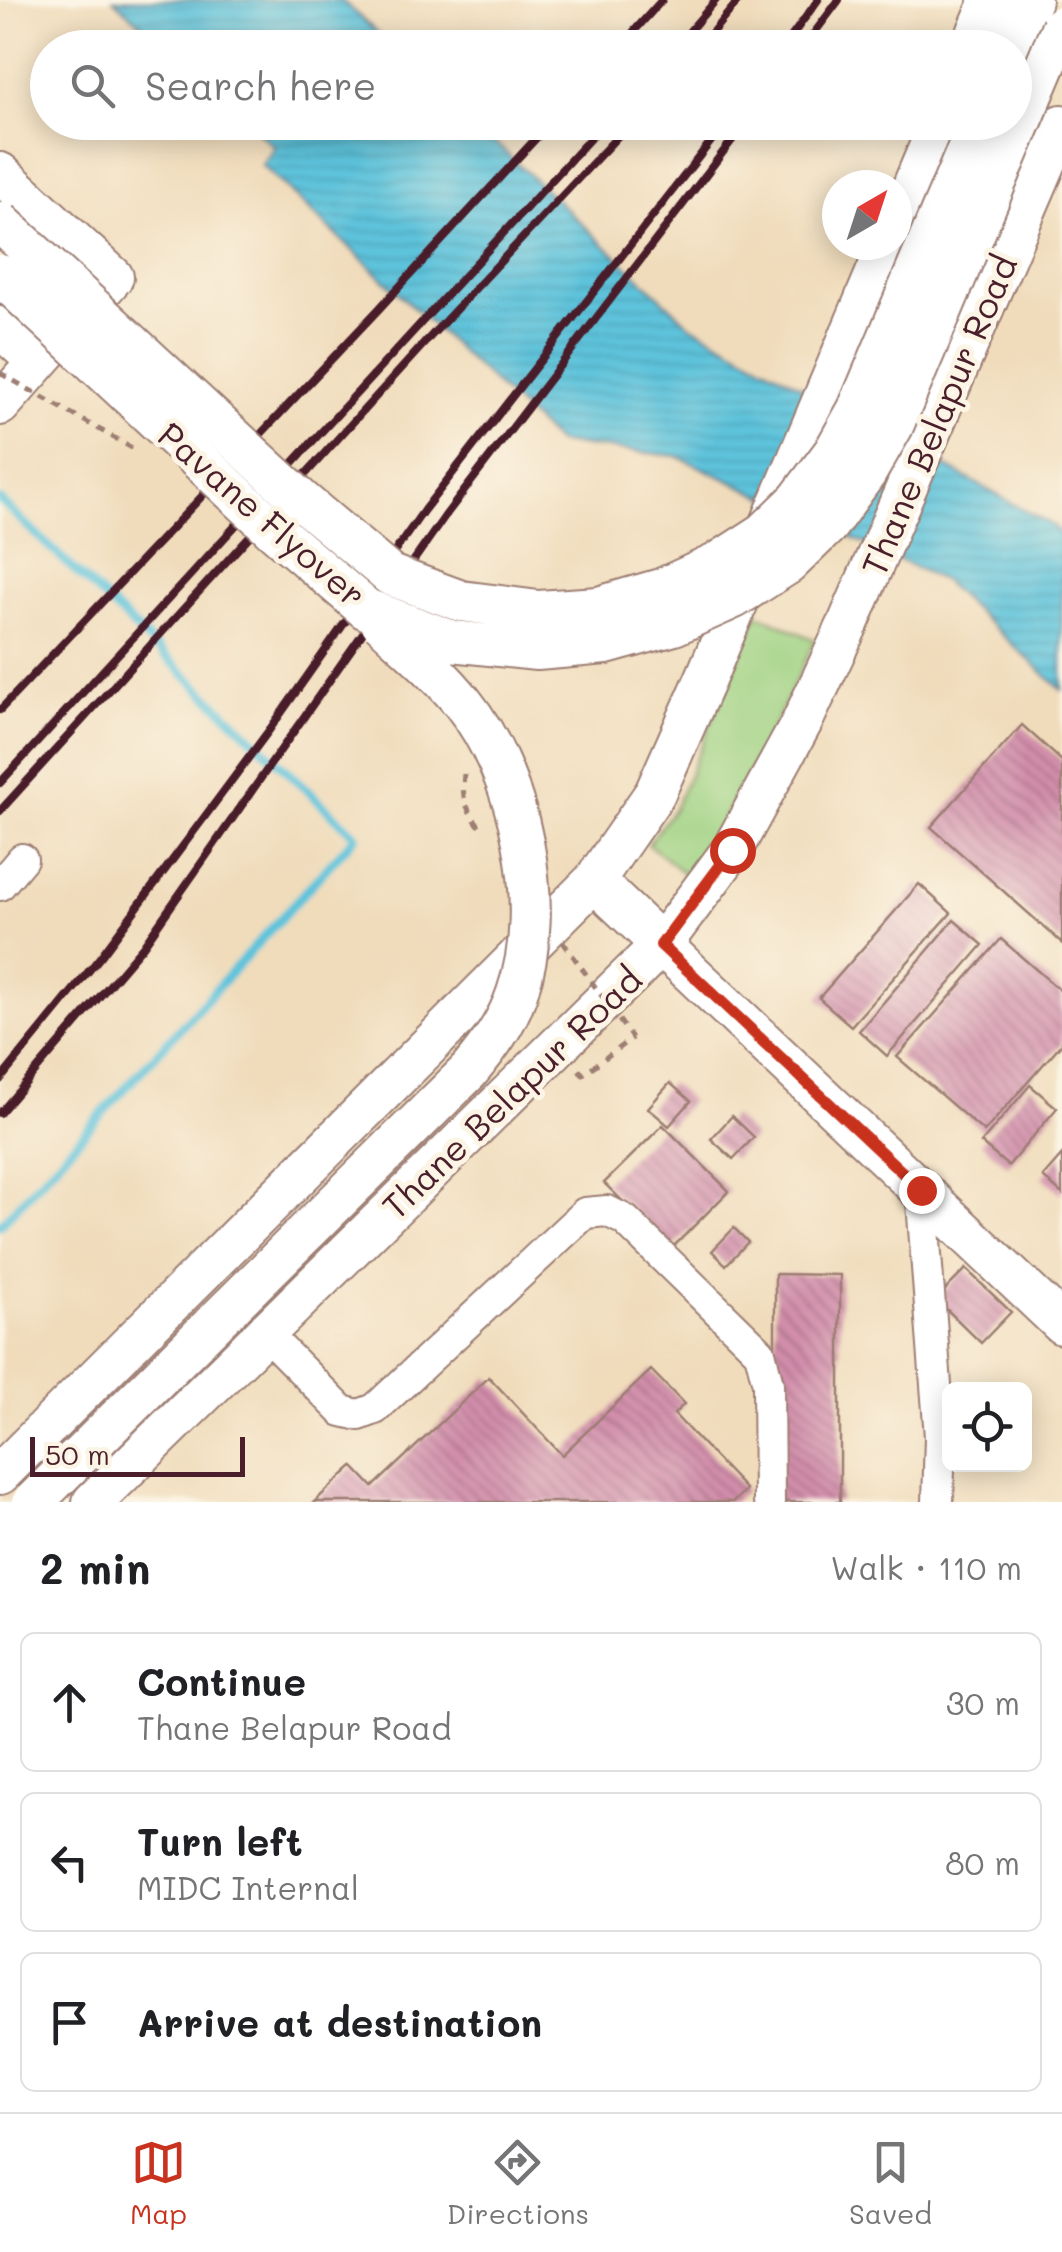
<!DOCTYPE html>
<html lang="en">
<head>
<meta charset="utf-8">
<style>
  body { margin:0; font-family:Mali,sans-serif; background:#f6f6f6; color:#202124 }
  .controls { position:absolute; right:30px; bottom:30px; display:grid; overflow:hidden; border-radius:15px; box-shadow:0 5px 25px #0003 }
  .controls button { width:90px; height:90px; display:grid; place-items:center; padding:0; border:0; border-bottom:2px solid #e0e0e0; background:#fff; color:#202124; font:50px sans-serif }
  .compass { position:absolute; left:822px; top:170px; width:90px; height:90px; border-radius:50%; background:#fff; box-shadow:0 5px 25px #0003; rotate:39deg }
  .scale { position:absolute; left:30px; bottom:25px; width:215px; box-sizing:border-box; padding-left:10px; border:5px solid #4a1f2b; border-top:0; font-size:28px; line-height:35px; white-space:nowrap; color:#4a1f2b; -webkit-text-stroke:8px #fcf5e5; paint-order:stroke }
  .stop { position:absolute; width:30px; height:30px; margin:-22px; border:8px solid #c8321e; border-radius:50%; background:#fff }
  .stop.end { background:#c8321e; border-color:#fff; box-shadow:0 2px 10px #0008 }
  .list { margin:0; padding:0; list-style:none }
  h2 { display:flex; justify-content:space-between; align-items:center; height:130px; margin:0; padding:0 40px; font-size:42px }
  h2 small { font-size:32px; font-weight:400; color:#757577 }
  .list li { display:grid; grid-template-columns:65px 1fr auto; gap:30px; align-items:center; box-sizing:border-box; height:140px; margin:0 20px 20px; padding:0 20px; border:2px solid #e0e0e0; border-radius:15px }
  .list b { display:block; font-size:38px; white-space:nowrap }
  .list p { margin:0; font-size:32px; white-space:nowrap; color:#757577 }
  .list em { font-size:32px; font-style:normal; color:#757577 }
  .icon { flex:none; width:55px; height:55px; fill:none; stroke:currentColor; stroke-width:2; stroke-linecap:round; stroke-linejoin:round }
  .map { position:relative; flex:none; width:1062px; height:1502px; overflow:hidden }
  .search { position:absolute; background:#fff; box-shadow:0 5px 25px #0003; left:30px; right:30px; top:30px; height:110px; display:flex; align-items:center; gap:25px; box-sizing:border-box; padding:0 35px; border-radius:55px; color:#757577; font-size:38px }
  .sheet { height:610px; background:#fff }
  nav { display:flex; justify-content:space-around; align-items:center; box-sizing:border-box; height:140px; border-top:2px solid #e0e0e0; background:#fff; font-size:28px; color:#757577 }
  nav a { display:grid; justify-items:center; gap:5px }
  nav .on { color:#c8321e }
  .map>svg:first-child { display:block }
  .grass { fill:#9ed181; stroke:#747856; stroke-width:2.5 }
  .water { fill:url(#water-rules); stroke:#547183; stroke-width:2.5 }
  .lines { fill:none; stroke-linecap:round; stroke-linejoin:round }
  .stream { stroke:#5dc3db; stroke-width:9 }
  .building { fill:url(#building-back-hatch) }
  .minor-casing { stroke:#9d7e73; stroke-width:34 }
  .major-casing { stroke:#9d7e73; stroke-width:44 }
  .path { stroke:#9d7e73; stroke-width:5; stroke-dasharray:8 8; stroke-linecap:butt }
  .minor { stroke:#fff; stroke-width:30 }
  .major { stroke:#fff; stroke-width:40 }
  .rail { stroke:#4a1f2b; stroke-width:8 }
  .major-bridge-casing { stroke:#9d7e73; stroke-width:44; stroke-linecap:butt }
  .path-bridge { stroke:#9d7e73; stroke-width:5; stroke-dasharray:8 8; stroke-linecap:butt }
  .major-bridge { stroke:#fff; stroke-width:40 }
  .route { stroke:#c8321e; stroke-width:12 }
  .labels { text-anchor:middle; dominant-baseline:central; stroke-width:10; stroke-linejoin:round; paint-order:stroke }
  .street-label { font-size:35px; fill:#4a1f2b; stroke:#fcf5e5 }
</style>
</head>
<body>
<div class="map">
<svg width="1062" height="1502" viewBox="0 0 1062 1502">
  <defs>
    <pattern id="water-rules" width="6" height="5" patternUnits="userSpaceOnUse" patternTransform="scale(2.5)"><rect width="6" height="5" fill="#5dc3db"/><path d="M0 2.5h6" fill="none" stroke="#52a7bc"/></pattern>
    <pattern id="building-back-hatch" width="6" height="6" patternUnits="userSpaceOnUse" patternTransform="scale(2.5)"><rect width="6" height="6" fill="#d28eab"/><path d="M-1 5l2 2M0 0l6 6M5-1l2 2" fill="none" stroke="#ac738b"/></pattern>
  </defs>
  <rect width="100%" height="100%" fill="#fcf5e5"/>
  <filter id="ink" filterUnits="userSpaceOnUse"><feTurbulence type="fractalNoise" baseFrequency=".01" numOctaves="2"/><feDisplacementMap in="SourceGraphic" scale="20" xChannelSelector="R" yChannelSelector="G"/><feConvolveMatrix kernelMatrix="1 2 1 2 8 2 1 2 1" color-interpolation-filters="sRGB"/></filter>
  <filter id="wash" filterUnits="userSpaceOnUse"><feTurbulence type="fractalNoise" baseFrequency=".0048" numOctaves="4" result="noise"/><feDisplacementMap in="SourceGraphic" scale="40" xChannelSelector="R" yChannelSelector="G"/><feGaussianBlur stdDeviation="2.25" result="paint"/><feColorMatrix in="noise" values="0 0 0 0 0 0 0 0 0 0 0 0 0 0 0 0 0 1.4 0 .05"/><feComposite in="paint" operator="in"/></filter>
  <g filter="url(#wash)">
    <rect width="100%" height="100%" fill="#f0dcbb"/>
    <path class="grass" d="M758 614 815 640 780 714 714 838 686 875 648 844 675 807Z"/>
    <path class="water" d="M114 0H341L393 47H166Z
      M248 123H474L689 324 1053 526 1062 536V690L942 580 677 456 558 443 262 165 275 147Z"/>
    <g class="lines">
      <path class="stream" d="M0 500 356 836 0 1225"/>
    </g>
    <g id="blocks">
      <path class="building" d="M1022 725 1062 761V943L931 827Z
        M919 884 951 913 851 1026 819 998Z
        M954 920 983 945 887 1056 859 1031Z
        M1001 939 1062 992V1043L984 1132 897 1057Z
        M670 1083 691 1101 669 1126 648 1108Z
        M1030 1085 1057 1108 1008 1166 981 1143Z
        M732 1116 754 1137 733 1159 711 1139Z
        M663 1125 729 1191 671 1249 604 1183Z
        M1062 1155V1194L1043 1177Z
        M734 1228 748 1242 726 1265 712 1251Z
        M966 1269 1011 1312 981 1343 936 1299Z
        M775 1274 840 1275V1502H775Z
        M651 1370 684 1404 674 1414 746 1490 733 1502H314L353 1466 373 1487 489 1377 562 1455Z"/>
    </g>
  </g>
  <g filter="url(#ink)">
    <use href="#blocks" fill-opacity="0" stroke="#9d7e73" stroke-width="2.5"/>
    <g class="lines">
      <g class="minor-casing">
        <path id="minor" d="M0 885 22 859
          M921 1189 940 1437 938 1502
          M265 1333 342 1411 359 1415 375 1409 585 1213 607 1211 625 1220 760 1352 768 1384 769 1502"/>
      </g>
      <g class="major-casing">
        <path id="major" d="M971 48 991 0
          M1011 48 1031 0
          M0 173 113 277 0 405
          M897 224 940 122
          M0 327 38 362
          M594 881 1062 1324
          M0 1474 594 881 655 793 705 680 888 245
          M93 1502 661 945 732 850 802 722 847 626 1062 125"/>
      </g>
      <path class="path" d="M579 1070 583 1074 632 1038"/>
      <use href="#minor" class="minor"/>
      <use href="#major" class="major"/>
      <path class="rail" d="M619 48 662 0
        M675 48 716 0
        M699 48 739 0
        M783 48 818 0
        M803 48 839 0
        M0 710 377 311 551 122
        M0 783 605 122
        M0 811 430 337 631 122
        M0 1080 101 956 270 729 424 510 726 122
        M0 1113 143 946 445 516 746 122"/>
      <g class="major-bridge-casing">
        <path id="major-bridge" d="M0 222 300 499 390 575 461 601 538 611 599 607 661 589 716 564 764 533 798 500 834 452 858 409 979 122
          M0 275 274 530 366 609 452 641 537 650 606 644 674 625 734 598 788 564 828 525 866 473 893 426 1062 26
          M33 1502 469 1071C489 1047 507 1023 517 993 548 906 520 774 463 703 439 673 409 648 381 622"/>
      </g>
      <path class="path-bridge" d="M0 373 132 448
        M464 774C461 802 467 809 483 831
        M563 942 632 1038"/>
      <use href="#major-bridge" class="major-bridge"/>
    </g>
  </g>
  <g class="lines" filter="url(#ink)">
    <path class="route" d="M732 850 661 945 921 1190"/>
  </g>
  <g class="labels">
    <g class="street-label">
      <text transform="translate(938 415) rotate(-67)">Thane Belapur Road</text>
      <text transform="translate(263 514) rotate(41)">Pavane Flyover</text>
      <text transform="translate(511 1092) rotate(-44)">Thane Belapur Road</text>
    </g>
  </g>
</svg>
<div class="controls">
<button><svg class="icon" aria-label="locate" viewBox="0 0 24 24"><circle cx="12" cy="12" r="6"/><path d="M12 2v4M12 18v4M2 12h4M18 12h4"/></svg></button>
</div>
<svg class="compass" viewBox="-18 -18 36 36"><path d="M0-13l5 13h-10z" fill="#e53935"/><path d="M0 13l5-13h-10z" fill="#757577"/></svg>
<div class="scale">50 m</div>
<div class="stop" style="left:732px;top:850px"></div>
<div class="stop end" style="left:921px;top:1190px"></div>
<div class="search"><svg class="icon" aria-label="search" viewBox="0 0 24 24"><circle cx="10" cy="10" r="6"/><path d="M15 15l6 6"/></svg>Search here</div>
</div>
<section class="sheet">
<h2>2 min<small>Walk · 110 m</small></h2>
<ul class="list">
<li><svg class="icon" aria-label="ahead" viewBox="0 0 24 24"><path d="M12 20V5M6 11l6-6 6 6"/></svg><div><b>Continue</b><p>Thane Belapur Road</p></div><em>30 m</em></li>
<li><svg class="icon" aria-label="left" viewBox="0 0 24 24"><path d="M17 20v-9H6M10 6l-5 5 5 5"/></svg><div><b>Turn left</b><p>MIDC Internal</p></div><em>80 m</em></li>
<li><svg class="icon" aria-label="arrive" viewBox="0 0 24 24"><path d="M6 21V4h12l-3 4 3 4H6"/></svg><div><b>Arrive at destination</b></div></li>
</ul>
</section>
<nav>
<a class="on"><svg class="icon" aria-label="map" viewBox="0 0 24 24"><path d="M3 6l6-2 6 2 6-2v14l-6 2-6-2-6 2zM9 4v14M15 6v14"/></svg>Map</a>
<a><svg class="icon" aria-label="directions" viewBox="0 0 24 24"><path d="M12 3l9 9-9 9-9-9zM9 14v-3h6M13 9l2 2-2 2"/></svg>Directions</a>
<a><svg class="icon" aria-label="saved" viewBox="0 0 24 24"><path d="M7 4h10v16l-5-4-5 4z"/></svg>Saved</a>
</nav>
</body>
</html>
